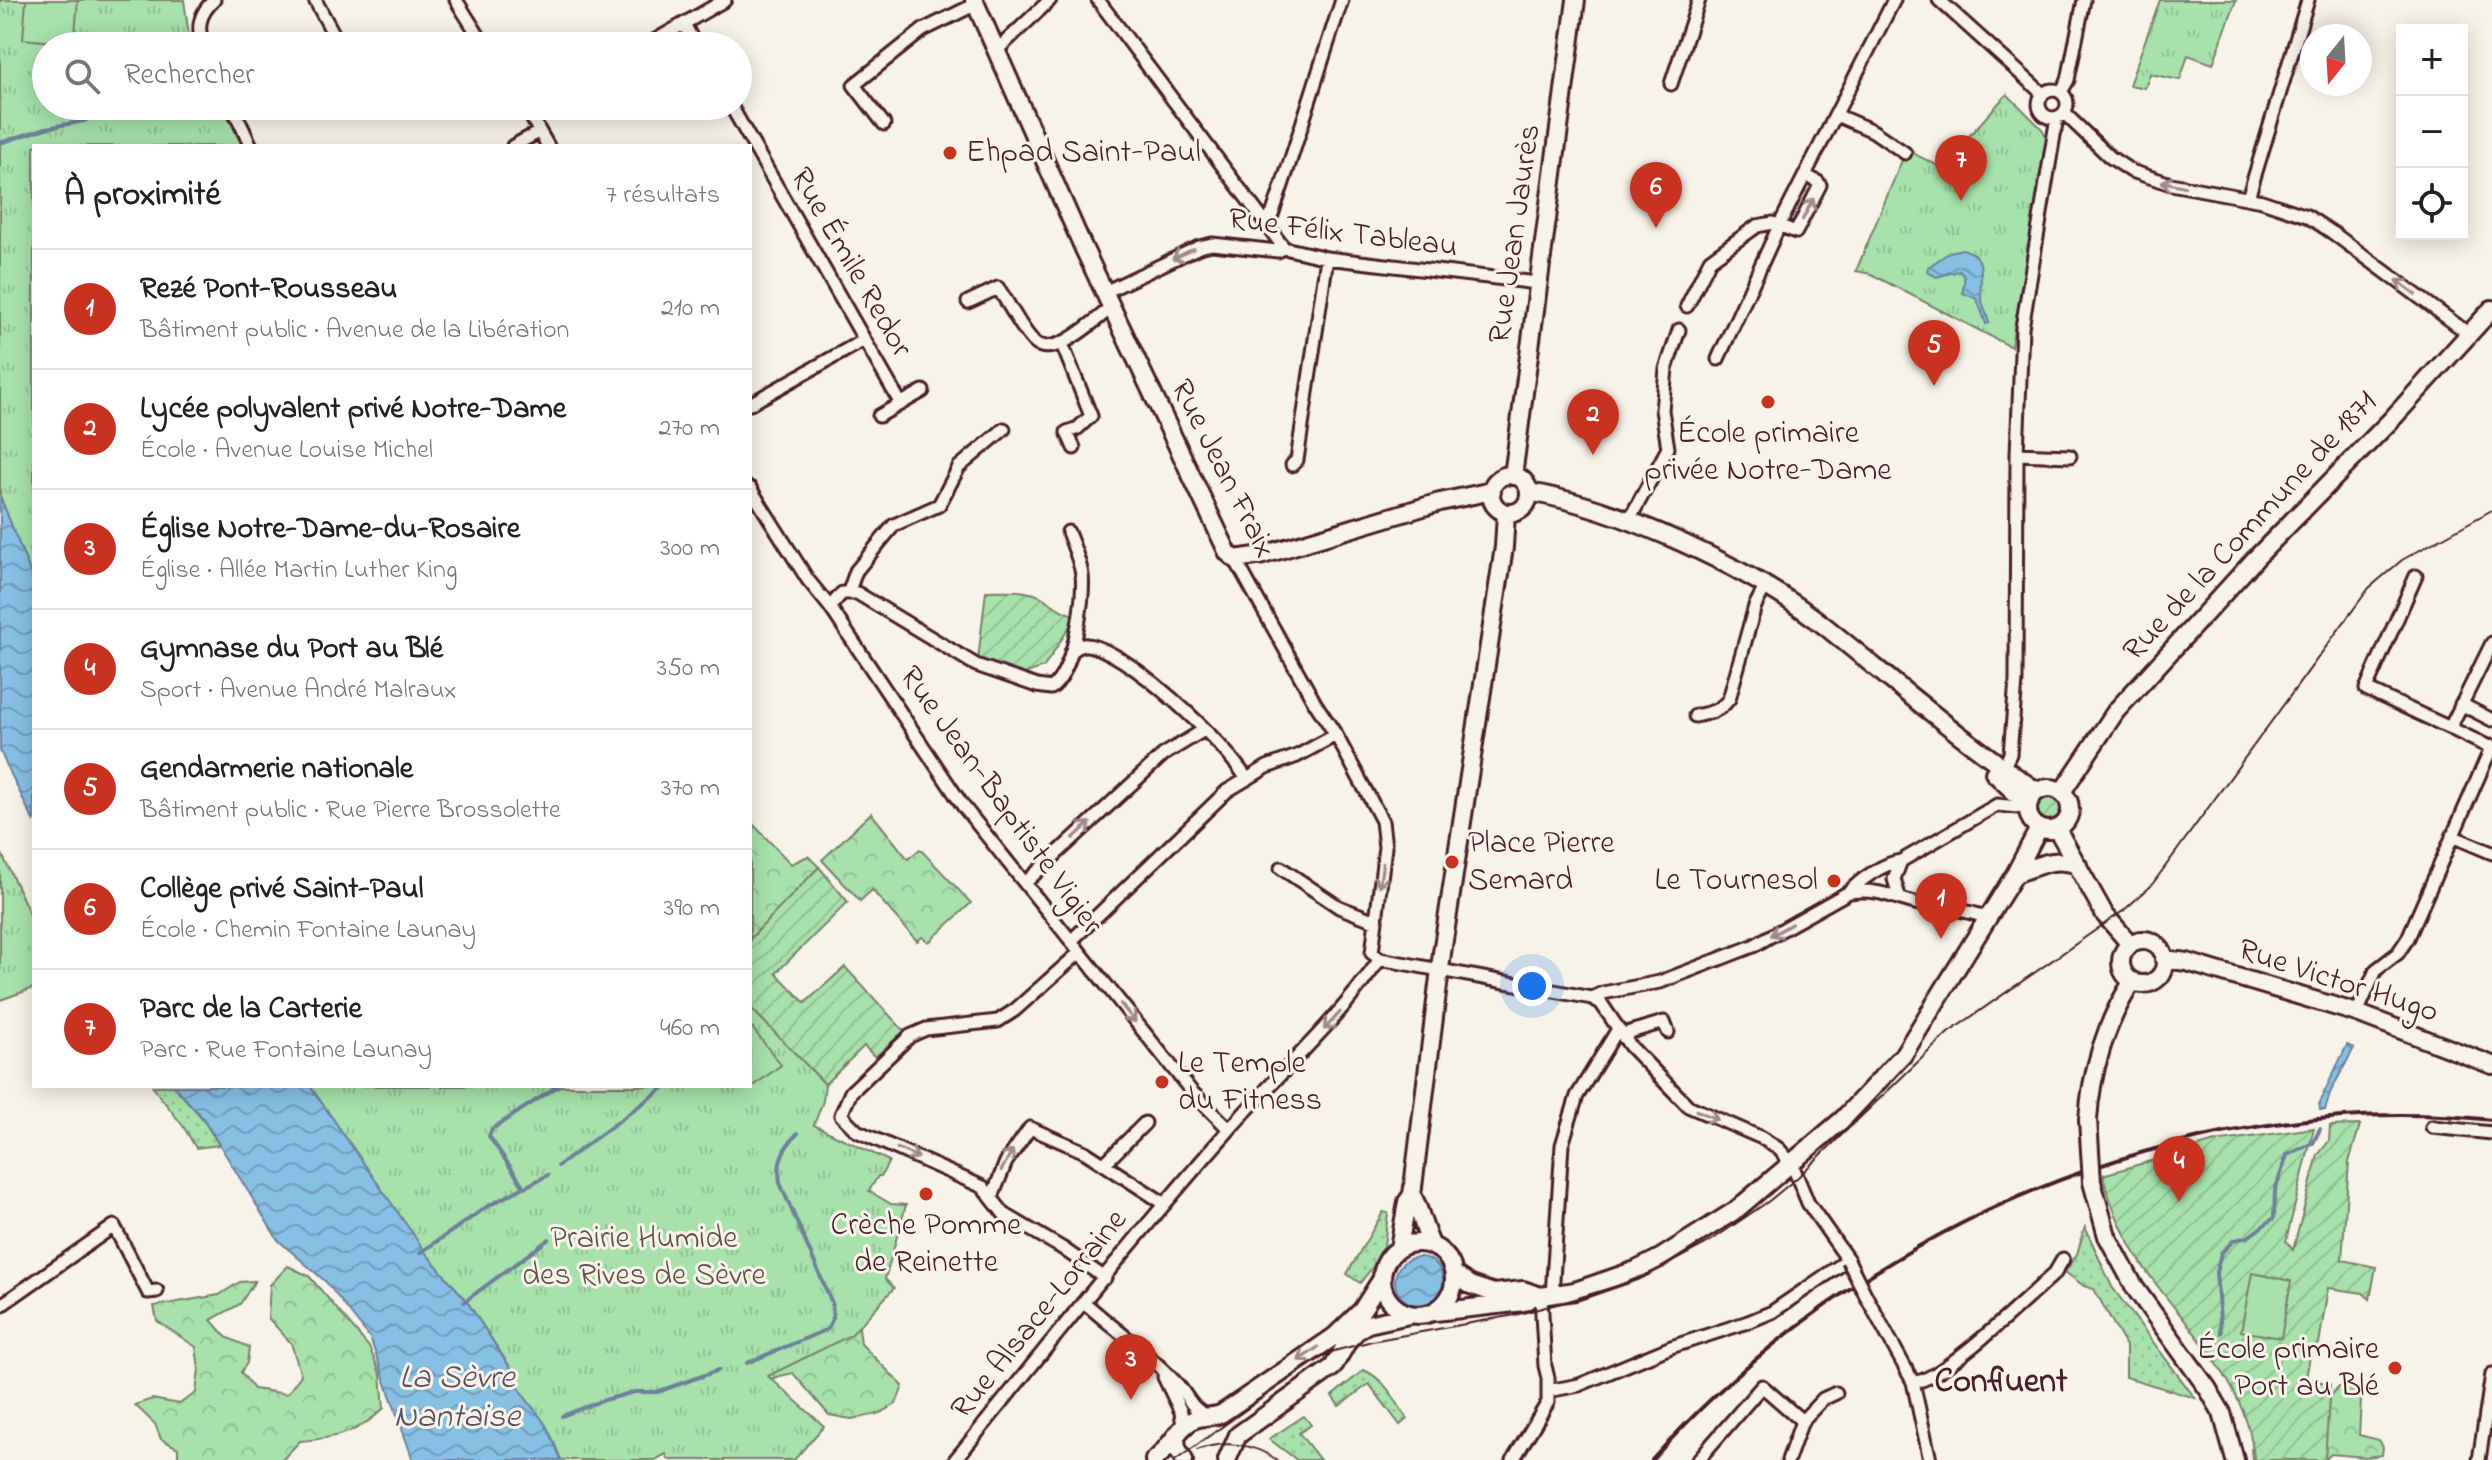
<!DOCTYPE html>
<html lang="fr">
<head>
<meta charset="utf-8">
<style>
  body { margin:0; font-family:"Indie Flower",sans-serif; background:#f6f6f6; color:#222 }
  .controls { position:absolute; right:24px; top:24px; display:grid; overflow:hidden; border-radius:0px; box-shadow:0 4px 20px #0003 }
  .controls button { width:72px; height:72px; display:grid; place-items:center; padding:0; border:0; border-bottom:2px solid #e0e0e0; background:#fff; color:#222; font:40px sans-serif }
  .compass { position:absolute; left:2300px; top:24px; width:72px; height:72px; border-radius:50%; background:#fff; box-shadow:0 4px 20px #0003; rotate:198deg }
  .you { position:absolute; left:1532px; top:986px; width:28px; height:28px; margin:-20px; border:6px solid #fff; border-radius:50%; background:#1a73e8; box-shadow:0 0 0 12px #1a73e833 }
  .badge { display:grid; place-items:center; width:52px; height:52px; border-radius:50%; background:#c8321e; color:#fff; font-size:26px; font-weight:700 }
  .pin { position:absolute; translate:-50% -66px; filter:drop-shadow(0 2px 4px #0008) }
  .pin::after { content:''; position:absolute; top:42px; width:28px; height:24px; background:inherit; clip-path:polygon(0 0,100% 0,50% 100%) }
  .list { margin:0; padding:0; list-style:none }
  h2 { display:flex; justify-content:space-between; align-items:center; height:104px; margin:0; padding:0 32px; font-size:34px }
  h2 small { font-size:26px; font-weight:400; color:#767676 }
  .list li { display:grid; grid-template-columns:52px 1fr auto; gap:24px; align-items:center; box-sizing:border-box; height:120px; padding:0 32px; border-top:2px solid #e0e0e0 }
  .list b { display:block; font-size:30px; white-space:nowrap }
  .list p { margin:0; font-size:26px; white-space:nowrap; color:#767676 }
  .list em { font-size:26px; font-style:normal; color:#767676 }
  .icon { flex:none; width:44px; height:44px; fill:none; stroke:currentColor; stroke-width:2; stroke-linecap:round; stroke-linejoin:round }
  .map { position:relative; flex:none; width:2492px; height:1460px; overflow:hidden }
  .search { position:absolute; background:#fff; box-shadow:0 4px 20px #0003; left:32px; top:32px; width:720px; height:88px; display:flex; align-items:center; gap:20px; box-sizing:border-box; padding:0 28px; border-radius:44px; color:#767676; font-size:30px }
  .panel { position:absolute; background:#fff; box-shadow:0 4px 20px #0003; left:32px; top:144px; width:720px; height:944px; border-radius:0px }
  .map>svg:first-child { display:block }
  .grass { fill:url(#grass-dots); stroke:#78806a; stroke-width:2 }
  .forest { fill:url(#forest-crowns); stroke:#78806a; stroke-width:2 }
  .park { fill:url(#park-tufts); stroke:#78806a; stroke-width:2 }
  .garden { fill:url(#garden-furrows); stroke:#78806a; stroke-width:2 }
  .pitch { fill:#a6e2a9; stroke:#78806a; stroke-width:2 }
  .water { fill:url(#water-waves); stroke:#6e809b; stroke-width:2 }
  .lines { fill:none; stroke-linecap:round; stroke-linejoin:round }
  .stream { stroke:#6e809b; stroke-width:4 }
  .street-casing { stroke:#4a1f2b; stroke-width:17 }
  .secondary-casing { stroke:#4a1f2b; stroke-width:22 }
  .street { stroke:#f7f3e8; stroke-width:11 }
  .secondary { stroke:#f7f3e8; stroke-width:16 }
  .tram { stroke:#4a1f2b; stroke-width:2 }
  .rail { stroke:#4a1f2b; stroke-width:4 }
  .street-bridge-casing { stroke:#4a1f2b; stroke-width:17; stroke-linecap:butt }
  .secondary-bridge-casing { stroke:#4a1f2b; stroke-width:22; stroke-linecap:butt }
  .street-bridge { stroke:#f7f3e8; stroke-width:11 }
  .secondary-bridge { stroke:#f7f3e8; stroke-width:16 }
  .oneway { stroke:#a0898a }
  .poi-dot { fill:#c8321e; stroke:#f7f3e8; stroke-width:3 }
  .labels { text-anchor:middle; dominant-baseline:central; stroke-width:6; stroke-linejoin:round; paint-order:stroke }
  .poi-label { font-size:32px; fill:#4a1f2b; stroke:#f7f3e8; text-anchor:start }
  .street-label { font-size:32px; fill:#4a1f2b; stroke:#f7f3e8 }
  .park-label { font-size:32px; fill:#61504a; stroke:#f7f3e8 }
  .water-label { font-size:34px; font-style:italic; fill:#5c4f63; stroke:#f7f3e8 }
  .neighbourhood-label { font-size:34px; font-weight:bold; fill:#4a1f2b; stroke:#f7f3e8 }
</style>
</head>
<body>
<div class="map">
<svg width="2492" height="1460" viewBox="0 0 2492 1460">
  <defs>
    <pattern id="grass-dots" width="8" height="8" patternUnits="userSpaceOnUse" patternTransform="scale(2)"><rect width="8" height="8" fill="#a6e2a9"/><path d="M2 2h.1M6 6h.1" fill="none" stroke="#90c192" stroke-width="1.8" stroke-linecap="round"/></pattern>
    <pattern id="forest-crowns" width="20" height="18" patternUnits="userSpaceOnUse" patternTransform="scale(2)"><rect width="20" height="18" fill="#a6e2a9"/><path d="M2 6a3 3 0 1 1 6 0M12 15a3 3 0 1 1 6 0" fill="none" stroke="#90c192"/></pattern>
    <pattern id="park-tufts" width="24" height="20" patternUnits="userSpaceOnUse" patternTransform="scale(2)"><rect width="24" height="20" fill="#a6e2a9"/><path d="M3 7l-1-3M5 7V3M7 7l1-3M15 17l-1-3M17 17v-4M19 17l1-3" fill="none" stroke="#90c192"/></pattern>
    <pattern id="garden-furrows" width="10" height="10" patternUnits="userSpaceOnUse" patternTransform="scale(2)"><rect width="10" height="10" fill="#a6e2a9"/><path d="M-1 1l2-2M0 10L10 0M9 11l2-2" fill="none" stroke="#90c192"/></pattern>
    <pattern id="water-waves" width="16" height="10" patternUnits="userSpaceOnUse" patternTransform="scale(2)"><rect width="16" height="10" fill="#86c0e5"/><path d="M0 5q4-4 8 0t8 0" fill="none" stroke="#709bba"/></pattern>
  </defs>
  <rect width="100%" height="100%" fill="#f7f3e8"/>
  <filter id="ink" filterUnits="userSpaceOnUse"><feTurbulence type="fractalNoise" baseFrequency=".0125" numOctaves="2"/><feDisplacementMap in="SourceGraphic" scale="16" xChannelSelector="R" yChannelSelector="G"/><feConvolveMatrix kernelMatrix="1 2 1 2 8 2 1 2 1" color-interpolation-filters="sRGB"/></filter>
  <g filter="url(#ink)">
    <path class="grass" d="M152 1086H174L202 1118 219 1145 196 1148 183 1126Z
      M1383 1212 1388 1213 1383 1254 1360 1283 1347 1274Z
      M2085 1227 2112 1287 2195 1398 2126 1377V1346L2094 1289 2084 1286 2065 1272 2077 1254Z
      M1364 1370C1386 1380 1395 1400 1407 1419L1400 1425 1369 1384 1339 1406 1332 1396Z
      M1304 1416 1311 1425 1299 1433 1320 1460H1297L1269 1439Z"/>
    <path class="forest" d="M871 813 908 859 920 849 971 903 929 942 922 937 917 941 872 890 860 901 822 860Z
      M750 821 791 864 808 856 819 867 750 939Z
      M288 1266 309 1276 369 1347 381 1375 384 1408C358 1434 335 1438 300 1441L282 1460H178V1448L161 1439 155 1424 135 1405 152 1399 179 1404 196 1393 199 1369 196 1347 157 1321 154 1306 219 1295 240 1282 255 1281 240 1304 211 1320 226 1337 249 1347 247 1363 241 1372 254 1389 287 1394 301 1375 291 1343 268 1318 270 1285Z
      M858 1319 861 1344 903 1386 896 1404 878 1414 851 1419 829 1415 793 1373 776 1377 760 1384 552 1415Z
      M2338 1387 2358 1390 2361 1400 2359 1435 2379 1440 2383 1447 2382 1455 2365 1457 2331 1454 2325 1460H2252L2251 1449 2271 1429 2327 1399Z"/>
    <path class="park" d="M0 0H184L189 36 194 46H46V106H223L242 146H34V582L0 496Z
      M2160 0H2236L2213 64 2188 55 2180 80 2150 74 2145 88 2129 85Z
      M2007 94 2043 130 2047 139 2011 347 1871 274 1856 271 1907 148 1918 156 1941 167Z
      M0 850 34 923V988L0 1000Z
      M750 1007 825 1084 823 1101 814 1125 889 1161 881 1176H878L869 1191 891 1204 906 1205 885 1279 894 1288 851 1335 768 1376 824 1426 794 1460H669L666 1454 655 1460H561C556 1448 552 1435 545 1424 534 1407 518 1394 514 1373L466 1300 428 1256 310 1086H750Z"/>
    <path class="garden" d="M986 591C1003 591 1021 589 1037 595 1051 601 1061 614 1077 615L1044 667 1024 674 978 660Z
      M2036 810a13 13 0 1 1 26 0a13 13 0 1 1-26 0Z
      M819 867 848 902 776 973 805 1003 845 967 904 1031 875 1057 864 1046 825 1084 750 1007V939Z
      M2360 1125 2349 1162 2342 1260 2376 1267 2370 1299 2363 1293 2328 1288 2319 1344 2311 1351 2306 1378 2330 1384 2325 1460H2254C2250 1389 2193 1334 2153 1280 2131 1251 2111 1210 2103 1175L2215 1142 2314 1128 2286 1241 2293 1250 2318 1155 2329 1141 2330 1126Z"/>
    <path class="pitch" d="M26 0H78L74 44 23 39Z
      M750 1025 781 1065 751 1088 749 1086Z
      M2252 1273 2291 1281 2281 1338 2241 1331Z"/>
    <path class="water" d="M1962 249C1990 255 1978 278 1981 297 1983 306 1987 315 1989 323L1986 324 1977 299 1963 293C1962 284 1969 276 1958 271L1937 277 1927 272 1928 267 1950 252Z
      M0 496 34 582V822L0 751Z
      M2347 1045 2354 1048 2331 1091 2325 1110H2320L2319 1103Z
      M174 1086H310L428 1256 466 1300 514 1374C518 1394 534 1407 545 1424 552 1435 556 1448 561 1460H413L370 1338 326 1282 278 1240 203 1118Z
      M1395 1281a24 24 0 1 1 48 0a24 24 0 1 1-48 0Z"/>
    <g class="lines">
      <path class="stream" d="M0 143 46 128 84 121 117 106
        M495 1127 558 1086
        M558 1166 666 1086
        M525 1187 548 1175
        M420 1253 488 1206 524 1187 489 1136 492 1129
        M464 1302 549 1239
        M2221 1333 2216 1272 2221 1253 2234 1240 2248 1237 2274 1218 2275 1191 2287 1155 2313 1143 2320 1129
        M747 1363 828 1329 833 1317 832 1303 780 1183C777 1161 782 1149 798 1133
        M562 1416 601 1401 634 1392H657L719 1370"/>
      <g class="street-casing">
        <path id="street" d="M315 0 340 46
          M456 0 485 46
          M1098 0 1284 248
          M1939 0 2043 94
          M684 24 696 46
          M204 46C196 28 199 14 214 0
          M645 46 725 0
          M997 50 1050 0
          M1671 84 1699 0
          M2039 104a14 14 0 1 1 28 0a14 14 0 1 1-28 0Z
          M2061 92 2068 80 2084 0
          M232 106 251 146
          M525 106 548 146
          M731 106 901 404
          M2064 113 2110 157 2131 171 2171 184 2262 201 2307 216 2333 233 2469 334
          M1836 115 1873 131 1905 153
          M884 124 854 85 923 30 976 4
          M513 146 539 132
          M2248 198 2308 0
          M1265 221 1272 215C1297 144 1318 71 1342 0
          M1105 292 1199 247 1212 244 1278 251 1284 248 1327 258 1537 283
          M968 302 998 288C1010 305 1019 326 1033 341 1052 362 1095 320 1112 307
          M1687 306 1710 260 1757 226 1773 223 1796 232 1820 185 1818 182 1805 175
          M1062 344 1091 416 1078 428 1067 432 1074 448
          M1718 359 1779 226 1894 0
          M750 404 864 340
          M879 416 923 391
          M2017 454 2070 456
          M1292 465 1297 460 1327 258
          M750 488 808 580 830 607 963 806 1192 1092 1229 1129
          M1628 522 1668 448 1662 410 1666 369 1679 330
          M1235 559 1315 703 1336 735 1382 821 1385 847 1372 953 1380 959
          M2416 576 2366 689 2450 728 2492 643
          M849 591 856 571 894 525 939 505 959 467 1004 429
          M830 607 842 593H857L976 665 1037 686 1051 688C1073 675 1085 599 1082 575 1080 560 1073 546 1068 532
          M1071 652C1076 648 1080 644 1087 645 1126 649 1226 744 1246 778
          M2461 704 2492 720
          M1695 716C1710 713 1720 711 1729 699L1755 606 1765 587
          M2450 728 2491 748
          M2003 768 2010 754 2016 681 2017 454 2022 328 2057 117
          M2452 836 2492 853
          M1281 868 1339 907 1375 921
          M1025 883 1163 755 1204 730
          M1850 892C1880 888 1892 898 1919 904 1942 909 1966 908 1988 919
          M1899 896 1894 879 1901 861
          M1071 941 1227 791 1267 767 1297 756 1336 735
          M1079 953 1015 1010 998 1021 926 1029 910 1036 851 1092 841 1115 857 1131 983 1187 1004 1214 1062 1248 1105 1278
          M1380 959 1592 998 1603 993 1660 982 1753 946 1849 892C1861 879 1884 863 1901 861L1997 805 2028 808
          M2357 1013 2376 970 2398 953 2408 938 2492 746
          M1624 1038 1630 1032 1664 1022 1668 1032
          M2432 1127 2492 1133
          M1104 1164 1145 1123
          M992 1197 1006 1162 1030 1128 1085 1152 1165 1204
          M1552 1295 1562 1145 1577 1096 1618 1029
          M1866 1296 1913 1382 1930 1460
          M1085 1303C1115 1330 1149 1353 1177 1384 1187 1395 1192 1410 1207 1416
          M0 1306 114 1226 148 1292 157 1291
          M1164 1377 1181 1412 1183 1427
          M1913 1382C1939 1384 2031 1294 2055 1273L2063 1259
          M1548 1391 1579 1385 1671 1347 1748 1322 1772 1312 1848 1260 1808 1203 1792 1164 1779 1149 1762 1138 1688 1106 1630 1046 1601 1003 1592 998
          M1802 1421 1823 1399 1836 1393
          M955 1460C1045 1350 1133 1238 1227 1132 1278 1074 1336 1023 1380 959
          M1513 1460 1548 1402V1378L1545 1366 1541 1296
          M1698 1460 1762 1386 1802 1421 1788 1460
          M2479 1460 2492 1374"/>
      </g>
      <g class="secondary-casing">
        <path id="secondary" d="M974 0 1084 249 1228 553 1235 559 1263 555 1440 502 1492 491
          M1491 494a19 19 0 1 1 38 0a19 19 0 1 1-38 0Z
          M1513 476 1576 0
          M1529 492C1621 508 1753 569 1826 627 1882 672 1935 718 1993 760 2008 771 2022 782 2038 791
          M1994 773 2028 805
          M2028 809a21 21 0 1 1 42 0a21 21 0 1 1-42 0Z
          M2062 792 2116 711 2256 558 2392 419 2492 309
          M2057 829 2105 915 2130 944
          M2015 874C2038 866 2054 856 2078 865
          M2121 962a22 22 0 1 1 44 0a22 22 0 1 1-44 0Z
          M2164 959 2187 962 2357 1013 2492 1065
          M2088 1120C2091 1072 2106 1021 2133 981
          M1412 1195C1421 1210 1423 1229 1432 1246
          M2107 1236 2135 1288 2208 1389 2222 1413 2235 1460
          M1382 1279a36 36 0 1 1 72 0a36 36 0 1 1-72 0Z
          M1399 1248 1407 1202 1412 1195 1442 953 1504 547 1506 513
          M1454 1274 1470 1285 1494 1293 1523 1290 1541 1296 1575 1291 1636 1270 1660 1258 1736 1210 1843 1119 1903 1055 2015 874 2039 828
          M1435 1312 1524 1302 1535 1296
          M1176 1438 1177 1448 1184 1460
          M1154 1460C1170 1449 1178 1426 1195 1419 1203 1416 1212 1417 1221 1414L1335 1336 1362 1310 1381 1280
          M1227 1460 1238 1435 1333 1367 1349 1339 1359 1329 1368 1324 1409 1315"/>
      </g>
      <use href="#street" class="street"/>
      <use href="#secondary" class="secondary"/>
      <path class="tram" d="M1197 1450C1224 1440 1253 1443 1277 1460
        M1176 1460 1305 1367 1334 1351 1372 1341 1515 1315 1565 1302 1617 1286 1653 1272 1709 1242 1769 1201 1798 1177 1948 1033 2123 911 2151 886 2369 588 2402 560 2492 510"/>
      <path class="rail" d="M1652 1460C1856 1230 2182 1086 2492 1120"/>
      <g class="street-bridge-casing">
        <path id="street-bridge" d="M1848 1260 1866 1296"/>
      </g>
      <g class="secondary-bridge-casing">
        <path id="secondary-bridge" d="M2088 1120 2092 1182 2107 1236"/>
      </g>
      <use href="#street-bridge" class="street-bridge"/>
      <use href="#secondary-bridge" class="secondary-bridge"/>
    </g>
    <defs><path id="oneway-shaft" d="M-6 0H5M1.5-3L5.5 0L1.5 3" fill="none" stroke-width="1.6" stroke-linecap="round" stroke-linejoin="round" transform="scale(2)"/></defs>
    <g class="oneway">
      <use href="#oneway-shaft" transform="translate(2173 184) rotate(-168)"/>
      <use href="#oneway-shaft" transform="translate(1808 209) rotate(-63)"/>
      <use href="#oneway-shaft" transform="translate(1183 254) rotate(154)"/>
      <use href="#oneway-shaft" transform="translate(2406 287) rotate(-143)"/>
      <use href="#oneway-shaft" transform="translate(1082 830) rotate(-43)"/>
      <use href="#oneway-shaft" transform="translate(1381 875) rotate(98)"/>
      <use href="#oneway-shaft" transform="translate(1781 930) rotate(150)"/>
      <use href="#oneway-shaft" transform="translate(1128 1013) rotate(51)"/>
      <use href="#oneway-shaft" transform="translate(1332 1021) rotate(133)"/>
      <use href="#oneway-shaft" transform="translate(1707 1115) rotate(23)"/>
      <use href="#oneway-shaft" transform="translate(908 1153) rotate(24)"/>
      <use href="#oneway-shaft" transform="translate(1007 1160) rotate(-61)"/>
      <use href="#oneway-shaft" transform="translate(1308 1354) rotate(146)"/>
    </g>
  </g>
  <g class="poi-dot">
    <circle cx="950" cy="153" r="8"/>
    <circle cx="1768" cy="402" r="8"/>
    <circle cx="1452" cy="862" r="8"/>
    <circle cx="1834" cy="881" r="8"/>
    <circle cx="1162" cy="1082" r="8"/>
    <circle cx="926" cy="1194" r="8"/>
    <circle cx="2395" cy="1368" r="8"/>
  </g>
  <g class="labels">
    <g class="poi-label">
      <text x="966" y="153">Ehpad Saint-Paul</text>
      <text x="1768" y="434" text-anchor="middle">École primaire<tspan x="1768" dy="37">privée Notre-Dame</tspan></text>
      <text x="1468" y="844">Place Pierre<tspan x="1468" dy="37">Semard</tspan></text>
      <text x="1818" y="881" text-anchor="end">Le Tournesol</text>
      <text x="1178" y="1064">Le Temple<tspan x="1178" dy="37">du Fitness</tspan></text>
      <text x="926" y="1226" text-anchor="middle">Crèche Pomme<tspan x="926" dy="37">de Reinette</tspan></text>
      <text x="2379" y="1350" text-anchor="end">École primaire<tspan x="2379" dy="37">Port au Blé</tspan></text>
    </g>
    <g class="street-label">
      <text transform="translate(1343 234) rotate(7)">Rue Félix Tableau</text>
      <text transform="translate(1516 234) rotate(-82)">Rue Jean Jaurès</text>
      <text transform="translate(850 263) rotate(60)">Rue Émile Redor</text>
      <text transform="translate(1222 469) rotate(63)">Rue Jean Fraix</text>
      <text transform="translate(2251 527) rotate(-47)">Rue de la Commune de 1871</text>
      <text transform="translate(1000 801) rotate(54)">Rue Jean-Baptiste Vigier</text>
      <text transform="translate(2338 982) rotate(18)">Rue Victor Hugo</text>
      <text transform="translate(1040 1315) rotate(-51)">Rue Alsace-Lorraine</text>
    </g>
    <g class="park-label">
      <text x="644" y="1239">Prairie Humide<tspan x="644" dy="37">des Rives de Sèvre</tspan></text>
    </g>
    <g class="water-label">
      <text x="457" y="1379">La Sèvre<tspan x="457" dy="39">Nantaise</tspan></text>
    </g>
    <g class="neighbourhood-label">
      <text x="2001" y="1383">Confluent</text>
    </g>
  </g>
</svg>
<div class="controls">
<button>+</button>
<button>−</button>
<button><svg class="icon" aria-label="locate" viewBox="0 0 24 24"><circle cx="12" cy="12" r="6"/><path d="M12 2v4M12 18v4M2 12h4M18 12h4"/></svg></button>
</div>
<svg class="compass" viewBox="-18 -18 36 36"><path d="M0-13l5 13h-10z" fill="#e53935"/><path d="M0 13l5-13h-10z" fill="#767676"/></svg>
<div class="you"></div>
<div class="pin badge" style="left:1941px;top:939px">1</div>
<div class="pin badge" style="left:1593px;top:455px">2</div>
<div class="pin badge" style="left:1131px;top:1400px">3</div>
<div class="pin badge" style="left:2179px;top:1202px">4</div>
<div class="pin badge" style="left:1934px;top:386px">5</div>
<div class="pin badge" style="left:1656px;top:228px">6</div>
<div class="pin badge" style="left:1961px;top:201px">7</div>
<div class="search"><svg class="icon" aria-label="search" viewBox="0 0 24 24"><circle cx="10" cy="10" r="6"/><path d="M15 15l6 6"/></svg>Rechercher</div>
<section class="panel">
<h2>À proximité<small>7 résultats</small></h2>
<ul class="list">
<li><span class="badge">1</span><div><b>Rezé Pont-Rousseau</b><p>Bâtiment public · Avenue de la Libération</p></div><em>210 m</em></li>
<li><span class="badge">2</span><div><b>Lycée polyvalent privé Notre-Dame</b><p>École · Avenue Louise Michel</p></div><em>270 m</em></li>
<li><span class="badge">3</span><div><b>Église Notre-Dame-du-Rosaire</b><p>Église · Allée Martin Luther King</p></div><em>300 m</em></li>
<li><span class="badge">4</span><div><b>Gymnase du Port au Blé</b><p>Sport · Avenue André Malraux</p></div><em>350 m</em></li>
<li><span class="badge">5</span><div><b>Gendarmerie nationale</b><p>Bâtiment public · Rue Pierre Brossolette</p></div><em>370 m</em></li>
<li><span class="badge">6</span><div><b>Collège privé Saint-Paul</b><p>École · Chemin Fontaine Launay</p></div><em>390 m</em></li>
<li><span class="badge">7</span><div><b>Parc de la Carterie</b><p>Parc · Rue Fontaine Launay</p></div><em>460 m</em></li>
</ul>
</section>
</div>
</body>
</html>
